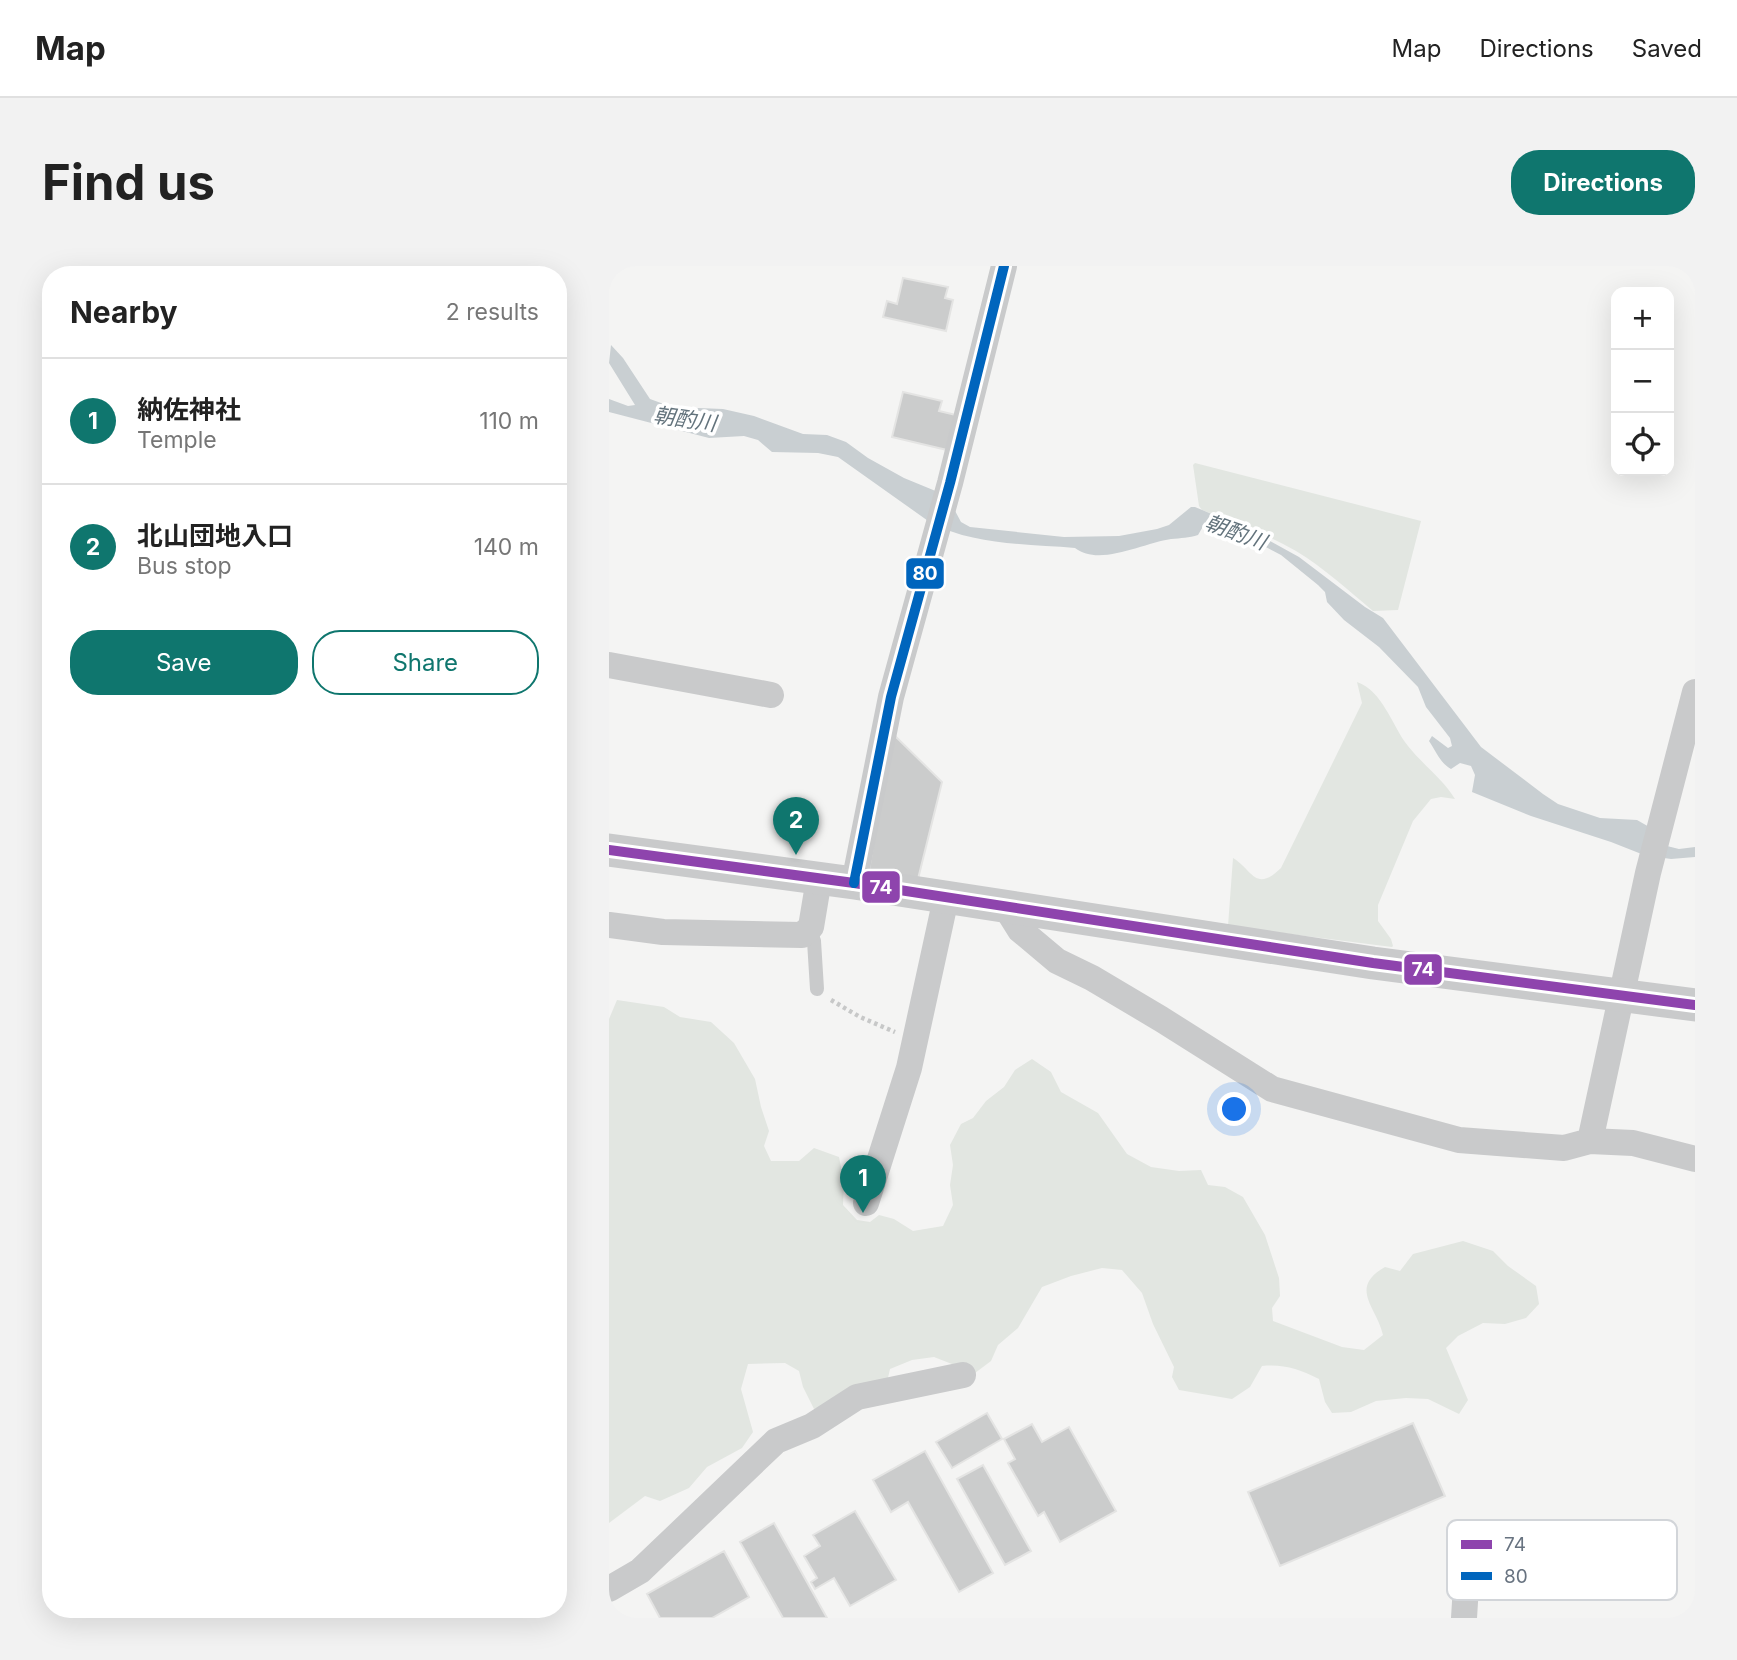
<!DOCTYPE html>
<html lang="en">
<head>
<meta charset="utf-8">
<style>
  body { margin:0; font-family:Inter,"Noto Sans JP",sans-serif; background:#f2f2f2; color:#222 }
  .controls { position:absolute; right:21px; top:21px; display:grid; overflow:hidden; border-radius:14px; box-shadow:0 7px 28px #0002 }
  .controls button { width:63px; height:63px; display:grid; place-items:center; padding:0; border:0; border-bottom:2px solid #e0e0e0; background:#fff; color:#222; font:35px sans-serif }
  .you { position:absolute; left:626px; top:844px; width:24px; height:24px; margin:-18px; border:5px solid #fff; border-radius:50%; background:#1a73e8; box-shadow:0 0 0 10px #1a73e833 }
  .badge { display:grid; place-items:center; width:46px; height:46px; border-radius:50%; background:#0f766e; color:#fff; font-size:23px; font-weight:700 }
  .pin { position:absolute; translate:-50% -58px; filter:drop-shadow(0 2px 4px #0008) }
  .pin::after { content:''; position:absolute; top:37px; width:24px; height:21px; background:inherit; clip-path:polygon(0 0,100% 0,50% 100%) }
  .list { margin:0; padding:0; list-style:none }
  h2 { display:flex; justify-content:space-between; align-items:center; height:91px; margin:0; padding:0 28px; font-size:30px }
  h2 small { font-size:23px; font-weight:400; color:#767676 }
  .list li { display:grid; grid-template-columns:46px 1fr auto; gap:21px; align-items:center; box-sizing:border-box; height:126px; padding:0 28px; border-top:2px solid #e0e0e0 }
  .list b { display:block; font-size:26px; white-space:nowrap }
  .list p { margin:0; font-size:23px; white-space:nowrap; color:#767676 }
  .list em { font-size:23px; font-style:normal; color:#767676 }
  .actions { display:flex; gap:14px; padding:21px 28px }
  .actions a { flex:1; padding:16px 0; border:2px solid #0f766e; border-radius:28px; text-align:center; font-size:24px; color:#0f766e }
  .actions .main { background:#0f766e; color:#fff }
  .icon { flex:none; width:38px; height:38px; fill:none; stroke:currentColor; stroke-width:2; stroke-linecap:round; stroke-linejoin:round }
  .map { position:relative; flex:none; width:1086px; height:1352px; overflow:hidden; border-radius:28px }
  header { display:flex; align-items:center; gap:42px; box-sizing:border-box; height:98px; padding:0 35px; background:#fff; border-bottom:2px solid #e0e0e0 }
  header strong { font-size:33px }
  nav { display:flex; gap:38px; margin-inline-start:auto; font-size:24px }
  .intro { display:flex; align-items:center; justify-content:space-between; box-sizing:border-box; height:168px; padding:0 42px }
  h1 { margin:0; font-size:49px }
  .button { padding:18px 32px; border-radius:28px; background:#0f766e; color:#fff; font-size:24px; font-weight:700 }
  main { display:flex; gap:42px; padding:0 42px }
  aside { flex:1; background:#fff; border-radius:28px; box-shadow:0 7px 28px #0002 }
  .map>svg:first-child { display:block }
  .green { fill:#e2e6e1 }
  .water { fill:#c9cfd2 }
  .building { fill:#cbcccc; stroke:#e4e4e3; stroke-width:2 }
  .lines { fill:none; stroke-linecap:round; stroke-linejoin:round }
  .path { stroke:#c7c8c8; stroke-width:4.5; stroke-dasharray:3.5 3.5; stroke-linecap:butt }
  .service { stroke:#c9cacb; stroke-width:14 }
  .minor { stroke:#c9cacb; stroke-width:26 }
  .tertiary { stroke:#c9cacb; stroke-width:33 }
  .bus-1-casing { stroke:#fff; stroke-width:16 }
  .bus-2-casing { stroke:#fff; stroke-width:16 }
  .bus-1 { stroke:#8e44ad; stroke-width:10 }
  .bus-2 { stroke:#0065bd; stroke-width:10 }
  .labels { text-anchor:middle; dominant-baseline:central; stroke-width:7; stroke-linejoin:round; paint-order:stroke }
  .water-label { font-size:21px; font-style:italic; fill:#63737c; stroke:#fff }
  .key { fill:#fff; stroke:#d2d5d9; stroke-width:2 }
  .key-label { font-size:19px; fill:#687380 }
  .line-badge { stroke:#fff; stroke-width:2.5 }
  .badge-label { font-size:19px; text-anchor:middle; font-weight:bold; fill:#fff }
</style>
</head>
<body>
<header>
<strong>Map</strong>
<nav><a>Map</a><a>Directions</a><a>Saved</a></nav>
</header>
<div class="intro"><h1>Find us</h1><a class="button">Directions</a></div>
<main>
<aside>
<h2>Nearby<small>2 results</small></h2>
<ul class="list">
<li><span class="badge">1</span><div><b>納佐神社</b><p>Temple</p></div><em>110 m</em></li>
<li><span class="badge">2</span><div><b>北山団地入口</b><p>Bus stop</p></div><em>140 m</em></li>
</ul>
<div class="actions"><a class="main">Save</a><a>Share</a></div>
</aside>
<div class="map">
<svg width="1086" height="1352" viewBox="0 0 1086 1352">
  <rect width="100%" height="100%" fill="#f4f4f3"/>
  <path class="green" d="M586 197 812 255 789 344 764 345C739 324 715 302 687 285 657 268 625 256 593 244L590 240 584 199Z
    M748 416C774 425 783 460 799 480 813 498 834 513 846 533L832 531 822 533 804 555 769 639V655L782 673 784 680 783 681 619 660 624 592C644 604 646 627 672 602L753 437Z
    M8 734 55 741 71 751 102 756 125 777 146 813 152 841 160 865 155 880 162 895H190L205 882 230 891 235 916 234 939 248 954 261 956 270 949 285 953 304 965 334 960 344 939 341 919 344 899 341 879 352 858 364 852 377 835 395 821 406 804 423 793 442 806 452 826 489 847 518 888 542 901 570 905 592 904 599 919 616 921 634 931 656 969 670 1012 671 1030 663 1042 664 1055 733 1081 755 1084 774 1069C768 1041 739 1022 776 1001L791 1005 804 988 854 975 884 985 899 1000 927 1020 930 1038 917 1052 896 1058 874 1057 849 1070 837 1082 859 1134 850 1148 819 1133 797 1132 767 1135 742 1146 723 1147 716 1136 710 1113C690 1103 675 1098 653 1100L641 1121 623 1133 570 1124 563 1111 565 1101 544 1058 533 1027 513 1004 493 1002 462 1010 433 1021 409 1062 389 1079 382 1095 366 1107 325 1091 303 1094 281 1103 278 1116 205 1143 194 1121 190 1105 176 1097 139 1098 132 1123 144 1166 133 1182 98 1201 80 1222 51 1235 36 1230 0 1257V753Z"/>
  <path class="water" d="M2 79 14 92 41 133 63 141 114 143 145 150 194 168 218 169 237 176 259 192 295 212 329 226 344 241 352 256 361 261 455 271 510 270 548 263 560 259 582 241H586L641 264 690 291 756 341 774 352 872 481 934 528 949 538 991 552 1028 554 1042 562 1058 580 1070 583 1086 581V591L1062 593 1035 589 1002 576 922 550 863 526 866 509 862 500 851 497 842 503C831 497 827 485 820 475L823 470 839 482 843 480 841 472 817 441 809 421 770 381 735 354 718 336 716 326 709 319 672 289 626 265 596 257 589 269C580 272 572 272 562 273 534 277 490 301 466 282 418 278 365 279 322 257L229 191 209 187 163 186 149 174 135 170 100 172 0 146V133L19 140 26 139 0 97Z"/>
  <path class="building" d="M294 12 339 21 336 32 344 34 337 65 274 51 278 35 288 38Z
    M294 126 333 135 330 145 347 149 338 184 283 171Z
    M283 467 333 516 308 617 260 604Z
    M378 1147 393 1173 343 1202 327 1176Z
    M804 1157 836 1230 671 1300 639 1226Z
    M423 1158 433 1176 460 1161 507 1245 451 1276 435 1246 429 1250 399 1197 406 1193 395 1173Z
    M316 1185 384 1307 350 1326 299 1236 282 1246 264 1214Z
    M374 1199 422 1285 396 1299 348 1213Z
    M246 1245 287 1314 241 1340 225 1312 206 1323 202 1316 208 1312 195 1290 211 1280 204 1269Z
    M165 1257 218 1352H174L131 1276Z
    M115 1285 140 1331 103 1352H51L38 1328Z"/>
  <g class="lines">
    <path class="path" d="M222 734 251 751 286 766"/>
    <path class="service" d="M200 664 205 675 208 723"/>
    <path class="minor" d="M0 399 162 429
      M245 617 282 431 341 217 395 0
      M396 640 411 664 448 695 483 712 552 753 663 823 850 874 955 882 981 875 1024 877 1086 893
      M0 659 54 666 193 669 202 661 210 613
      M981 875 1039 607 1086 426
      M257 937 300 802 337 632
      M0 1323 31 1305 167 1175 203 1160 248 1131 354 1109
      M855 1352 858 1304"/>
    <path class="tertiary" d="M0 584 245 617 764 697 1086 739"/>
    <g class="bus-1-casing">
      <path id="bus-1" d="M0 584 245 617 764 697 1086 739"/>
    </g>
    <g class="bus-2-casing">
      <path id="bus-2" d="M245 617 282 431 341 217 395 0"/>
    </g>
    <use href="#bus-1" class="bus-1"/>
    <use href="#bus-2" class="bus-2"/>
  </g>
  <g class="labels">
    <g class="water-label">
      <text transform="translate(76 153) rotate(8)">朝酌川</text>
      <text transform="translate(627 266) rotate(20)">朝酌川</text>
    </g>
  </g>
  <rect x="838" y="1254" width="230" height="80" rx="10" class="key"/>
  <rect x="852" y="1274" width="31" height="9" fill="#8e44ad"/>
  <rect x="852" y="1306" width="31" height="8" fill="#0065bd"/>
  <g class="key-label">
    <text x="895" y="1285">74</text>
    <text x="895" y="1317">80</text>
  </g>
  <g class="line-badge">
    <rect x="296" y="291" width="40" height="33" rx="7" fill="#0065bd"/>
    <rect x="252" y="604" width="40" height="34" rx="7" fill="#8e44ad"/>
    <rect x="794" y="687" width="40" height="33" rx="7" fill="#8e44ad"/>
  </g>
  <g class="badge-label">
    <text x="316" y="314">80</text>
    <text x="272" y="628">74</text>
    <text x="814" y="710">74</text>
  </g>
</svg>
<div class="controls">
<button>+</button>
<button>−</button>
<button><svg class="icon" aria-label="locate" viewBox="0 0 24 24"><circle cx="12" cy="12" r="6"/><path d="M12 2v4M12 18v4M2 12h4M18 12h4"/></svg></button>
</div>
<div class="you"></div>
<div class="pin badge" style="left:254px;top:947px">1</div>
<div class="pin badge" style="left:187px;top:589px">2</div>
</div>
</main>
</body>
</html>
